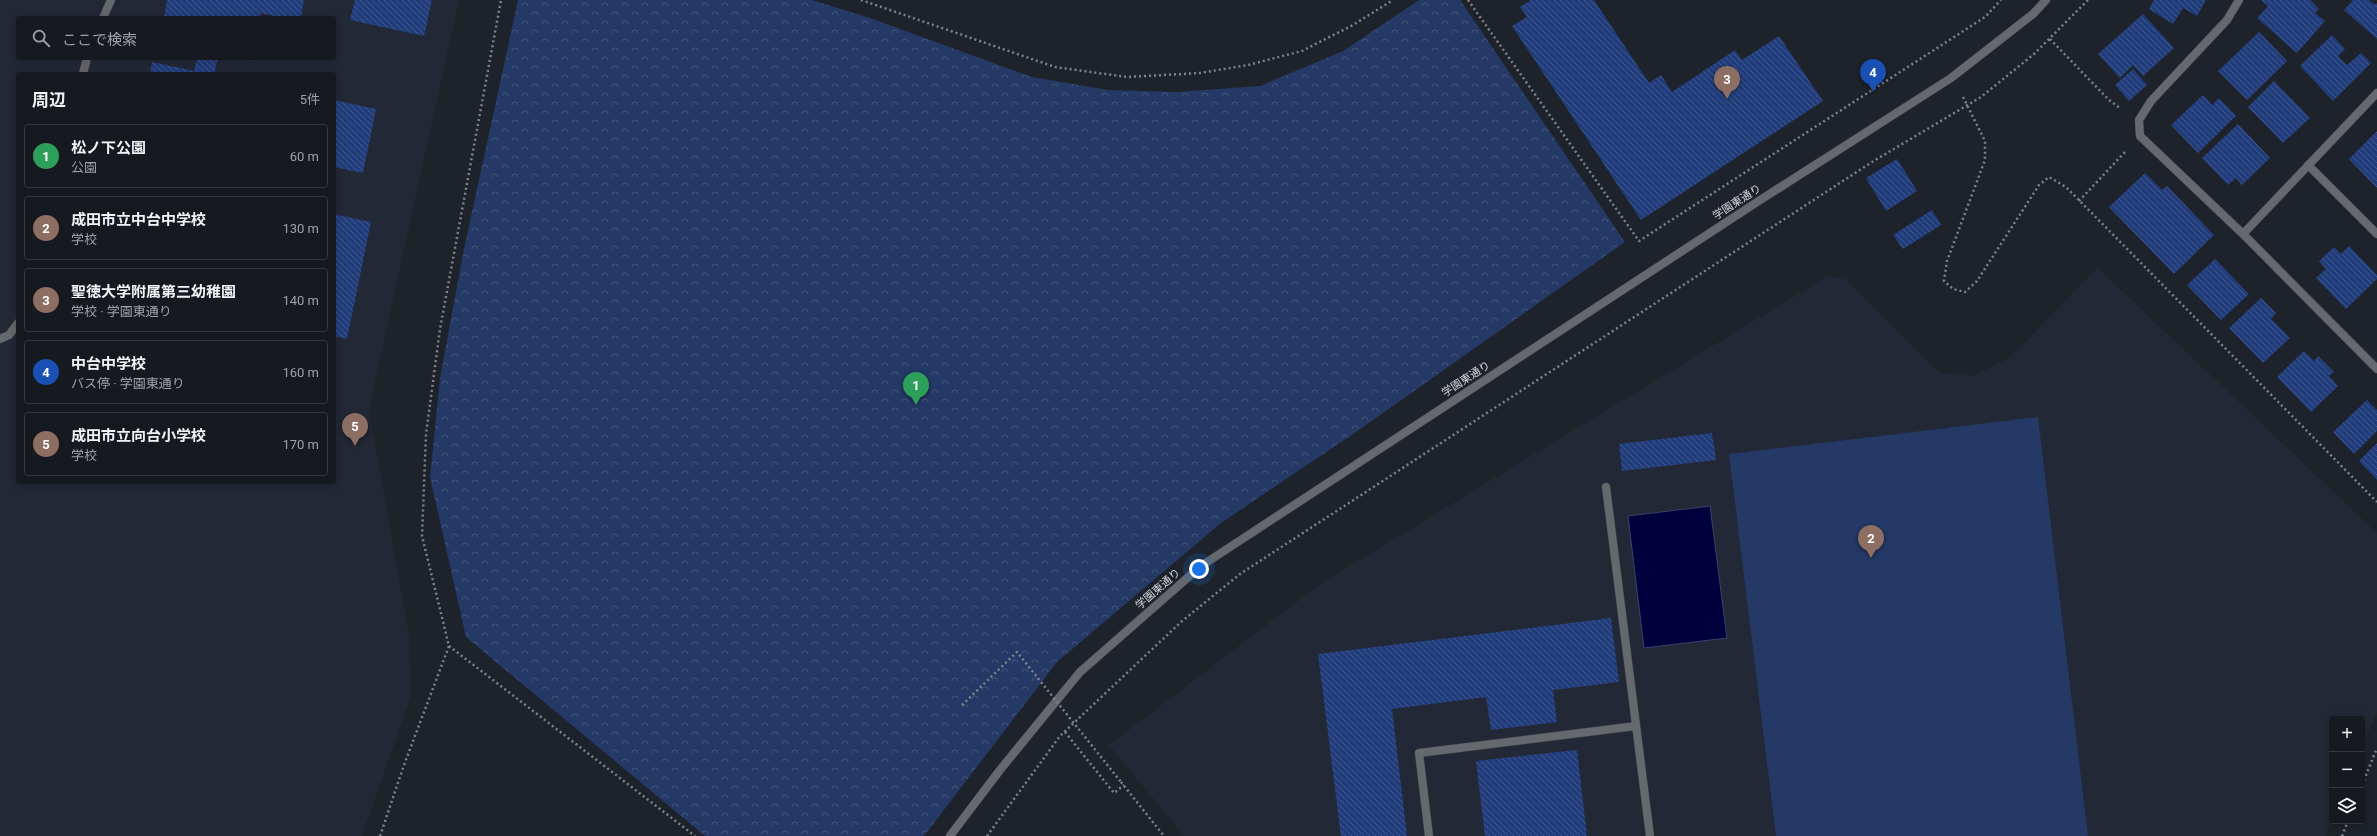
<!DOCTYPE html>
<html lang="ja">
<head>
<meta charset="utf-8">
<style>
  body { margin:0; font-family:Roboto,"Noto Sans JP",sans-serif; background:#1f2329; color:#f1f3f6 }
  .controls { position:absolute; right:12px; bottom:12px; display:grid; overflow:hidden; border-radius:4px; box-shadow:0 2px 10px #0003 }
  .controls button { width:36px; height:36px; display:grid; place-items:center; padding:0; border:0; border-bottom:1px solid #35383e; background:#161a20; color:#f1f3f6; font:20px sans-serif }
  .you { position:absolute; left:1199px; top:569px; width:14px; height:14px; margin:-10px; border:3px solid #fff; border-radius:50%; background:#1a73e8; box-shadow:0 0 0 6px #1a73e833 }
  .badge { display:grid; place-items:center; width:26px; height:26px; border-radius:50%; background:#94b7fd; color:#fff; font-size:13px; font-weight:700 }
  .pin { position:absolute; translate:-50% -33px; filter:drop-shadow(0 1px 2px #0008) }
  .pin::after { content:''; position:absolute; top:21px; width:14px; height:12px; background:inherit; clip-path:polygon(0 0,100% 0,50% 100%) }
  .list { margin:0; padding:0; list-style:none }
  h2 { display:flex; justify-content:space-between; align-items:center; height:52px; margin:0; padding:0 16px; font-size:17px }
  h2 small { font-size:13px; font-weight:400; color:#9ea1a5 }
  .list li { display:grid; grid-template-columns:26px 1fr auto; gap:12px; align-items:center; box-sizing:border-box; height:64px; margin:0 8px 8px; padding:0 8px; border:1px solid #35383e; border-radius:4px }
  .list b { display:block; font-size:15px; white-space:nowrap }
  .list p { margin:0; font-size:13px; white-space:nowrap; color:#9ea1a5 }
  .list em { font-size:13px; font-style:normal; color:#9ea1a5 }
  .icon { flex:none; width:22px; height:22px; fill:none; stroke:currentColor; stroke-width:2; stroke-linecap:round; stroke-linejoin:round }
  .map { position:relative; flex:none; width:2377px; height:836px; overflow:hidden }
  .search { position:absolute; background:#161a20; box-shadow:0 2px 10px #0003; left:16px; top:16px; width:320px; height:44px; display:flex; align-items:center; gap:10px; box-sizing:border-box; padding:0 14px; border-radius:4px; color:#9ea1a5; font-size:15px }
  .panel { position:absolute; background:#161a20; box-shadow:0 2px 10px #0003; left:16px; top:72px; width:320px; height:412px; border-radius:4px }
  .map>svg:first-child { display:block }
  .built { fill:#222836; fill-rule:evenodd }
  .park { fill:url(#park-crowns) }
  .garden { fill:#243966 }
  .water { fill:#00003c; stroke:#3f406c }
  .building { fill:url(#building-back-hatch) }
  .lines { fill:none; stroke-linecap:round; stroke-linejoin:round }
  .service-casing { stroke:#3b3f46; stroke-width:9 }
  .minor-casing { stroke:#3b3f46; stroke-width:9 }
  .tertiary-casing { stroke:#3b3f46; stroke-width:9 }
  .path { stroke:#80848a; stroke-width:2.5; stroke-dasharray:2 3; stroke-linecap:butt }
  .service { stroke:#65686c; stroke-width:8 }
  .minor { stroke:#65686c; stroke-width:8 }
  .tertiary { stroke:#65686c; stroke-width:8 }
  .path-bridge { stroke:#80848a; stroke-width:2.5; stroke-dasharray:2 3; stroke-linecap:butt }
  .labels { text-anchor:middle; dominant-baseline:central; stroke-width:3; stroke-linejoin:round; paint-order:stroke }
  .street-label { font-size:11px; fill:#d2d5db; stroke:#1e222a }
</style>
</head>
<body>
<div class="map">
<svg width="2377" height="836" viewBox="0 0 2377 836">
  <defs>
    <pattern id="park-crowns" width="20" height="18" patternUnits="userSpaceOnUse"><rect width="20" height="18" fill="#243966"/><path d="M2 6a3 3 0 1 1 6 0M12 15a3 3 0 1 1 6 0" fill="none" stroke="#43557b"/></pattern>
    <pattern id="building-back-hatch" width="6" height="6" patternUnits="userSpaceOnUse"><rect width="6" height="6" fill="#223d7c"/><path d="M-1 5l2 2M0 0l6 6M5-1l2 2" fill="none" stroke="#41588e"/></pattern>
  </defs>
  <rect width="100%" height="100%" fill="#1e222a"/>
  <path class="built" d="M0 0H459L369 409 409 635 411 696 362 836H0ZM18 18H334V58H18ZM18 74H334V482H18Z
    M2098 268 2377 533V712L2362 748V719H2332V819L2325 836H1184L1109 745 1323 582 1828 276 1845 279 1939 372 1972 376 2009 358Z"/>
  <path class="park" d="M518 0H812L870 18 1032 77 1108 90 1178 92 1260 86 1343 51 1419 0H1460L1625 242 1356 432 1221 523 1057 662 924 836H705L466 637 430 477 440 378 464 249Z"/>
  <path class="garden" d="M2038 417 2088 836H1776L1729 454Z"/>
  <path class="water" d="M1710 506 1727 638 1644 648 1628 516Z"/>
  <path class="building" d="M167 0H304L301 18H284L261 13 259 18H164Z
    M355 0H432L424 36 350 20Z
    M1531 0H1594L1649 83 1661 75 1672 92 1735 50 1742 60 1779 36 1823 101 1641 220 1512 26 1527 17 1520 7Z
    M2154 0H2206L2197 16 2183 8 2173 24 2149 9Z
    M2261 0H2310L2319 9 2315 13 2325 21 2297 53 2257 18 2268 6Z
    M2353 0H2369L2375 5 2377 3V39L2344 10Z
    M2143 14 2174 48 2143 76 2133 65 2120 78 2098 54Z
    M2259 32 2287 61 2247 100 2218 71Z
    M2332 35 2345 49 2338 56 2347 65 2361 53 2371 63 2333 101 2300 66Z
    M197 58H218L214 74H150L152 62 194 71Z
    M238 58H251L250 61Z
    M2133 69 2147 85 2129 101 2115 85Z
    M2274 81 2310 118 2283 143 2248 107Z
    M2203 95 2212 105 2219 98 2236 116 2198 153 2171 125Z
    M334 100 376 109 363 173 334 167Z
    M2238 124 2270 158 2242 185 2236 178 2228 185 2202 158Z
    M2377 131V188L2349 159Z
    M1897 159 1917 191 1886 211 1866 178Z
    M2145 173 2162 190 2167 186 2214 235 2174 274 2109 207Z
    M1932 210 1941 225 1903 249 1893 235Z
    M334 214 371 222 347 339 334 336Z
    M2349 246 2377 275V279L2346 309 2316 278 2326 269 2319 261 2334 247 2341 254Z
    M2215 259 2249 294 2221 320 2187 285Z
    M2261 298 2276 313 2271 319 2290 338 2263 363 2229 328Z
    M2304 351 2314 361 2318 356 2334 372 2329 376 2338 386 2311 412 2277 377Z
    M2367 400 2377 410V431L2354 454 2333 432Z
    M1712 433 1716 460 1622 471 1619 444Z
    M2377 443V480L2359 461Z
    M1611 618 1619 682 1553 690 1557 722 1491 730 1486 697 1392 709 1407 836H1341L1318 654Z
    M1577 750 1587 836H1485L1476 761Z"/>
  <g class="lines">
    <g class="service-casing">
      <path id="service" d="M103 18 111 0
        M83 74 87 58
        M0 339 9 335 18 323
        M1606 487 1650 836
        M1429 836 1419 753 1636 726"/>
    </g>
    <g class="minor-casing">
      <path id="minor" d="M2239 0 2227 20 2151 101 2139 120 2140 136 2243 234 2377 369
        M2308 165 2377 234
        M2243 234 2377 93"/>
    </g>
    <g class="tertiary-casing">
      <path id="tertiary" d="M950 836 1000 770 1080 672 1201 566 1754 204 1951 78 2033 14 2046 0"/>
    </g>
    <path class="path" d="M861 0 1055 67 1127 77 1200 73 1248 65 1302 51 1353 25 1393 0
      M1468 0 1639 241 1985 17 2001 0
      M2050 39 2109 100 2120 108
      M1963 97 1985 141V160L1947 261 1944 281 1953 289 1965 292 1977 281 2039 185 2049 177 2066 187 2377 502
      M2079 201 2125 152
      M449 646 695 836
      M1065 732 1114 793 1124 785
      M1121 782 1164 836
      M2362 785 2377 748
      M380 836 404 765 449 646 422 536 426 434 440 329 501 0
      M987 836 1060 736 1181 622 1240 574 1872 162 1981 97 2034 54 2088 0
      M2342 836 2348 821"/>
    <use href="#service" class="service"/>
    <use href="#minor" class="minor"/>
    <use href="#tertiary" class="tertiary"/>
    <path class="path-bridge" d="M962 705 1017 652 1121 782"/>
  </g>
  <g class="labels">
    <g class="street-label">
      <text transform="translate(1737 202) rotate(-33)">学園東通り</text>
      <text transform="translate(1466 379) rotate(-33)">学園東通り</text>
      <text transform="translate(1158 589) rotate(-41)">学園東通り</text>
    </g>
  </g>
</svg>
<div class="controls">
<button>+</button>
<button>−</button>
<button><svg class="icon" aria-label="layers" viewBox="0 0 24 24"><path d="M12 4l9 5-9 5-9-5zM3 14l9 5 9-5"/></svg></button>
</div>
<div class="you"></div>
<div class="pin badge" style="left:916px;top:405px;background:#2e9e5b">1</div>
<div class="pin badge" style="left:1871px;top:558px;background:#8d6e63">2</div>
<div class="pin badge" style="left:1727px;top:99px;background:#8d6e63">3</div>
<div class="pin badge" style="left:1873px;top:92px;background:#1a4fb4">4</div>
<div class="pin badge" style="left:355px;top:446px;background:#8d6e63">5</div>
<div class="search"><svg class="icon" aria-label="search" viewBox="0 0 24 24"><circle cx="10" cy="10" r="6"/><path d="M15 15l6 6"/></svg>ここで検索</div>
<section class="panel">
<h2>周辺<small>5件</small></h2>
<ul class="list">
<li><span class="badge" style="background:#2e9e5b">1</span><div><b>松ノ下公園</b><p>公園</p></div><em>60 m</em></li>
<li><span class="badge" style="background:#8d6e63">2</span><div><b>成田市立中台中学校</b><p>学校</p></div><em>130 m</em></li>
<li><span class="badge" style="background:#8d6e63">3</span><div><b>聖徳大学附属第三幼稚園</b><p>学校 · 学園東通り</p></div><em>140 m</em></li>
<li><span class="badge" style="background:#1a4fb4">4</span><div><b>中台中学校</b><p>バス停 · 学園東通り</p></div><em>160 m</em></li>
<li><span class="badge" style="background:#8d6e63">5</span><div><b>成田市立向台小学校</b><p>学校</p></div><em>170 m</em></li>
</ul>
</section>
</div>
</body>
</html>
